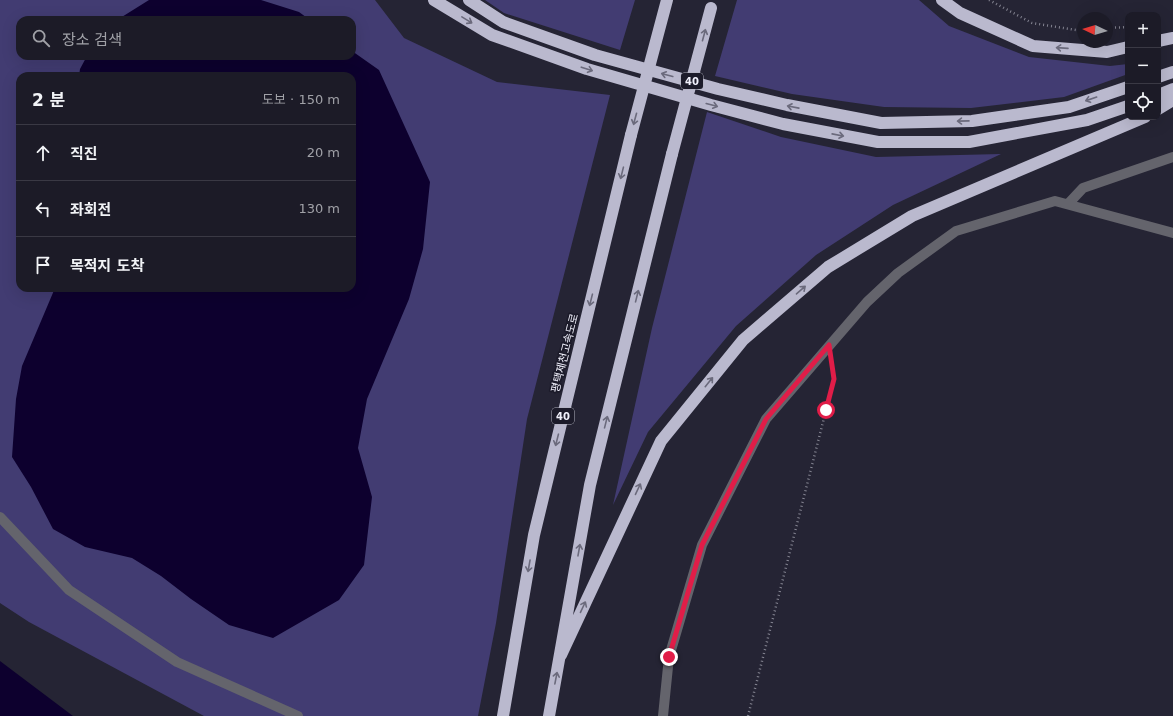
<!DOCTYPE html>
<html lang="ko">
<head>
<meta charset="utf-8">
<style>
  body { margin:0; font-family:"DejaVu Sans","Noto Sans KR",sans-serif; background:#292833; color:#f1f3f6 }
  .controls { position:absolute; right:12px; top:12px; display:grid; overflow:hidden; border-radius:8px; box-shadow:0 4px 16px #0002 }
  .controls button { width:36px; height:36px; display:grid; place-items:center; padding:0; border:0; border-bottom:1px solid #3a3944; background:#1c1b27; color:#f1f3f6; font:20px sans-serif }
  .compass { position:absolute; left:1077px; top:12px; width:36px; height:36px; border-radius:50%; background:#1c1b27; box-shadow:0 4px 16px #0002; rotate:274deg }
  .stop { position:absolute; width:12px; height:12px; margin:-9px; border:3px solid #e11d48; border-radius:50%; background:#fff }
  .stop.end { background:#e11d48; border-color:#fff; box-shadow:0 1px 4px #0008 }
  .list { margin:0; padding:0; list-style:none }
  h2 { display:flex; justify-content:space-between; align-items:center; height:52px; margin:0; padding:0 16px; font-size:17px }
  h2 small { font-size:13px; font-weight:400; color:#a0a1a7 }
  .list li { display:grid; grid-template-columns:26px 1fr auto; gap:12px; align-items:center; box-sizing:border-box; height:56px; padding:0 16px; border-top:1px solid #3a3944 }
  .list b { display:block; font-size:15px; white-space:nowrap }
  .list em { font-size:13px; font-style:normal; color:#a0a1a7 }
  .icon { flex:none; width:22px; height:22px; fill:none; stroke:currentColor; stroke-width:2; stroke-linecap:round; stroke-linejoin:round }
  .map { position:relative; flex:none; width:1173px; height:716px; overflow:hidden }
  .search { position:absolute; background:#1c1b27; box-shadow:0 4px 16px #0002; left:16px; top:16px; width:340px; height:44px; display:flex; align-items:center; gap:10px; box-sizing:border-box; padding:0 14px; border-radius:12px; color:#a0a1a7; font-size:15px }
  .panel { position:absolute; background:#1c1b27; box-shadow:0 4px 16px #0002; left:16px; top:72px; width:340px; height:220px; border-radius:12px }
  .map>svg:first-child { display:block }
  .green { fill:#423c72; fill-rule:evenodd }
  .water { fill:#0d002e }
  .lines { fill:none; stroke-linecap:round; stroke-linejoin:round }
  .path { stroke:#848491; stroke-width:2.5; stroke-dasharray:1 3; stroke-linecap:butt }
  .minor { stroke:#64646c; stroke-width:10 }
  .highway { stroke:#bab9ce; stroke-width:12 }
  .highway-bridge { stroke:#bab9ce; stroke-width:12 }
  .oneway { stroke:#6b6a7c }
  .route { stroke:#e11d48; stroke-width:5 }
  .labels { text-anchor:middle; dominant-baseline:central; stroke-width:3.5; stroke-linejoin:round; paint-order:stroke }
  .shield { fill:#1c1b2a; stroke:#b1b1bd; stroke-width:1 }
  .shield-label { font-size:10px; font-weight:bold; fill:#f1f1fc }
  .street-label { font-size:11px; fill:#f1f1fc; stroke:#1c1b2a }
</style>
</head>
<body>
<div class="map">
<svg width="1173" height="716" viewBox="0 0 1173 716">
  <rect width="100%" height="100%" fill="#252434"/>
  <path class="green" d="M0 0H375L404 38 497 82 610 95 527 419 496 623 478 716H204L29 622 0 603ZM20 20H352V56H20ZM20 76H352V288H20Z
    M485 0H635L620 50 504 13Z
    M737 0H919L949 26 1029 57 1110 66 1128 64V74L1064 97 971 108 884 107 792 94 715 76Z
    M707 112 781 137 876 157 1001 154 893 205 816 255 736 326 648 432 613 505 652 328Z"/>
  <path class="water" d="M149 0H261L299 12 310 20H117Z
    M352 51 379 70 430 182 423 249 409 299 367 399 358 448 372 497 364 565 339 600 273 638 229 625 191 599 161 576 132 558 85 547 53 529 31 487 12 457 16 399 22 366 55 288H352V76H79L80 69 87 56H352Z
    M0 661 73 716H0Z"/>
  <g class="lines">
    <path class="path" d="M989 0 1032 23 1076 30H1083
      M1107 28 1128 27
      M748 716 834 379 832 365"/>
    <path class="minor" d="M1068 204 1083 188 1173 157
      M0 517 69 590 177 662 298 716
      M663 716 669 657 702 545 766 419 867 302 898 273 956 231 1055 201 1173 233"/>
    <path class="highway" d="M434 0 492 35 587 69 711 105 783 124 878 142H969L1087 120 1128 106
      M469 0 503 22 595 55 718 89 787 105 881 123 972 121 1069 107 1128 87
      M942 0 960 13 1033 46 1107 52 1128 47
      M1158 41 1173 38
      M1158 77 1173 72
      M1158 95 1173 89
      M1158 109 1173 100
      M561 655 661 441 743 340 828 267 912 216 1145 117
      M503 716 534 535 631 135
      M549 716 590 485 672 154"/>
    <path class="highway-bridge" d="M631 135 667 0
      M672 154 711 8"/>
  </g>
  <defs><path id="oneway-shaft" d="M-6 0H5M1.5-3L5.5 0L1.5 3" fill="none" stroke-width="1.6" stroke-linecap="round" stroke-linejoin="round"/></defs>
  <g class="oneway">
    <use href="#oneway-shaft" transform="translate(467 20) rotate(31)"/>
    <use href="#oneway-shaft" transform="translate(704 35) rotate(-75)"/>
    <use href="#oneway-shaft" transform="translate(1062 48) rotate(-176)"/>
    <use href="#oneway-shaft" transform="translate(587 69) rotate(18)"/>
    <use href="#oneway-shaft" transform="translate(667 75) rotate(-165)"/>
    <use href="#oneway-shaft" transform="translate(1091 99) rotate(161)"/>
    <use href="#oneway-shaft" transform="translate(712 105) rotate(15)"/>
    <use href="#oneway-shaft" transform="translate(793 107) rotate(-169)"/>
    <use href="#oneway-shaft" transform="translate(635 119) rotate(105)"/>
    <use href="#oneway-shaft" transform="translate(963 121) rotate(179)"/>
    <use href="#oneway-shaft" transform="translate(838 135) rotate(11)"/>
    <use href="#oneway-shaft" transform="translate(622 173) rotate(104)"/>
    <use href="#oneway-shaft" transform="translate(801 290) rotate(-41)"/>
    <use href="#oneway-shaft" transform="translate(637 296) rotate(-76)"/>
    <use href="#oneway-shaft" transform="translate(591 300) rotate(104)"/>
    <use href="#oneway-shaft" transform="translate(709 382) rotate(-51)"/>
    <use href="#oneway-shaft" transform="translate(606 422) rotate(-76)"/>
    <use href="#oneway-shaft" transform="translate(557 440) rotate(104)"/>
    <use href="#oneway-shaft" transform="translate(638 489) rotate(-65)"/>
    <use href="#oneway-shaft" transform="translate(579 550) rotate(-80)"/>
    <use href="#oneway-shaft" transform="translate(529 566) rotate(100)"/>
    <use href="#oneway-shaft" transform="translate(583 607) rotate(-65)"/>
    <use href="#oneway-shaft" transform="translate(556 678) rotate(-79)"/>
  </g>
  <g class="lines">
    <path class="route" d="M669 657 702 545 759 433 766 419 829 345 834 379 826 410"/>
  </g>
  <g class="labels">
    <g class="shield">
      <rect x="681" y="73" width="22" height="16" rx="3"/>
      <rect x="552" y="408" width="22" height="16" rx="3"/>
    </g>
    <g class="shield-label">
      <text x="692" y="81">40</text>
      <text x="563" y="416">40</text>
    </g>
    <g class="street-label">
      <text transform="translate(565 353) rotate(-76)">평택제천고속도로</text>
    </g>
  </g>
</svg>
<div class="controls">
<button>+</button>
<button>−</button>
<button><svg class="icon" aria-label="locate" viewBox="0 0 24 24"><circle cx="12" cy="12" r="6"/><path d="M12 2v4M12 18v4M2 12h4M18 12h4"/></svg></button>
</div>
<svg class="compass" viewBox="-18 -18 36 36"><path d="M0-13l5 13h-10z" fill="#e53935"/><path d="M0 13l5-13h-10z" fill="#a0a1a7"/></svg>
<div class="stop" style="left:826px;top:410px"></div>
<div class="stop end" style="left:669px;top:657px"></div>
<div class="search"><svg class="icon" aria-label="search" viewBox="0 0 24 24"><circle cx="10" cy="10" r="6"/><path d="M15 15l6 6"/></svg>장소 검색</div>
<section class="panel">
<h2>2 분<small>도보 · 150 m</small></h2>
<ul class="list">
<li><svg class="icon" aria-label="ahead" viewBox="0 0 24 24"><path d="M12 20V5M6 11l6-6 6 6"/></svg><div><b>직진</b></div><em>20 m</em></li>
<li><svg class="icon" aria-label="left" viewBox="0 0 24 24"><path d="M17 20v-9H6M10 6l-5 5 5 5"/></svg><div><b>좌회전</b></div><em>130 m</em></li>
<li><svg class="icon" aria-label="arrive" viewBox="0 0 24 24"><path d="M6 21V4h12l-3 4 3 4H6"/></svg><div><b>목적지 도착</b></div></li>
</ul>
</section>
</div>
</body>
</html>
